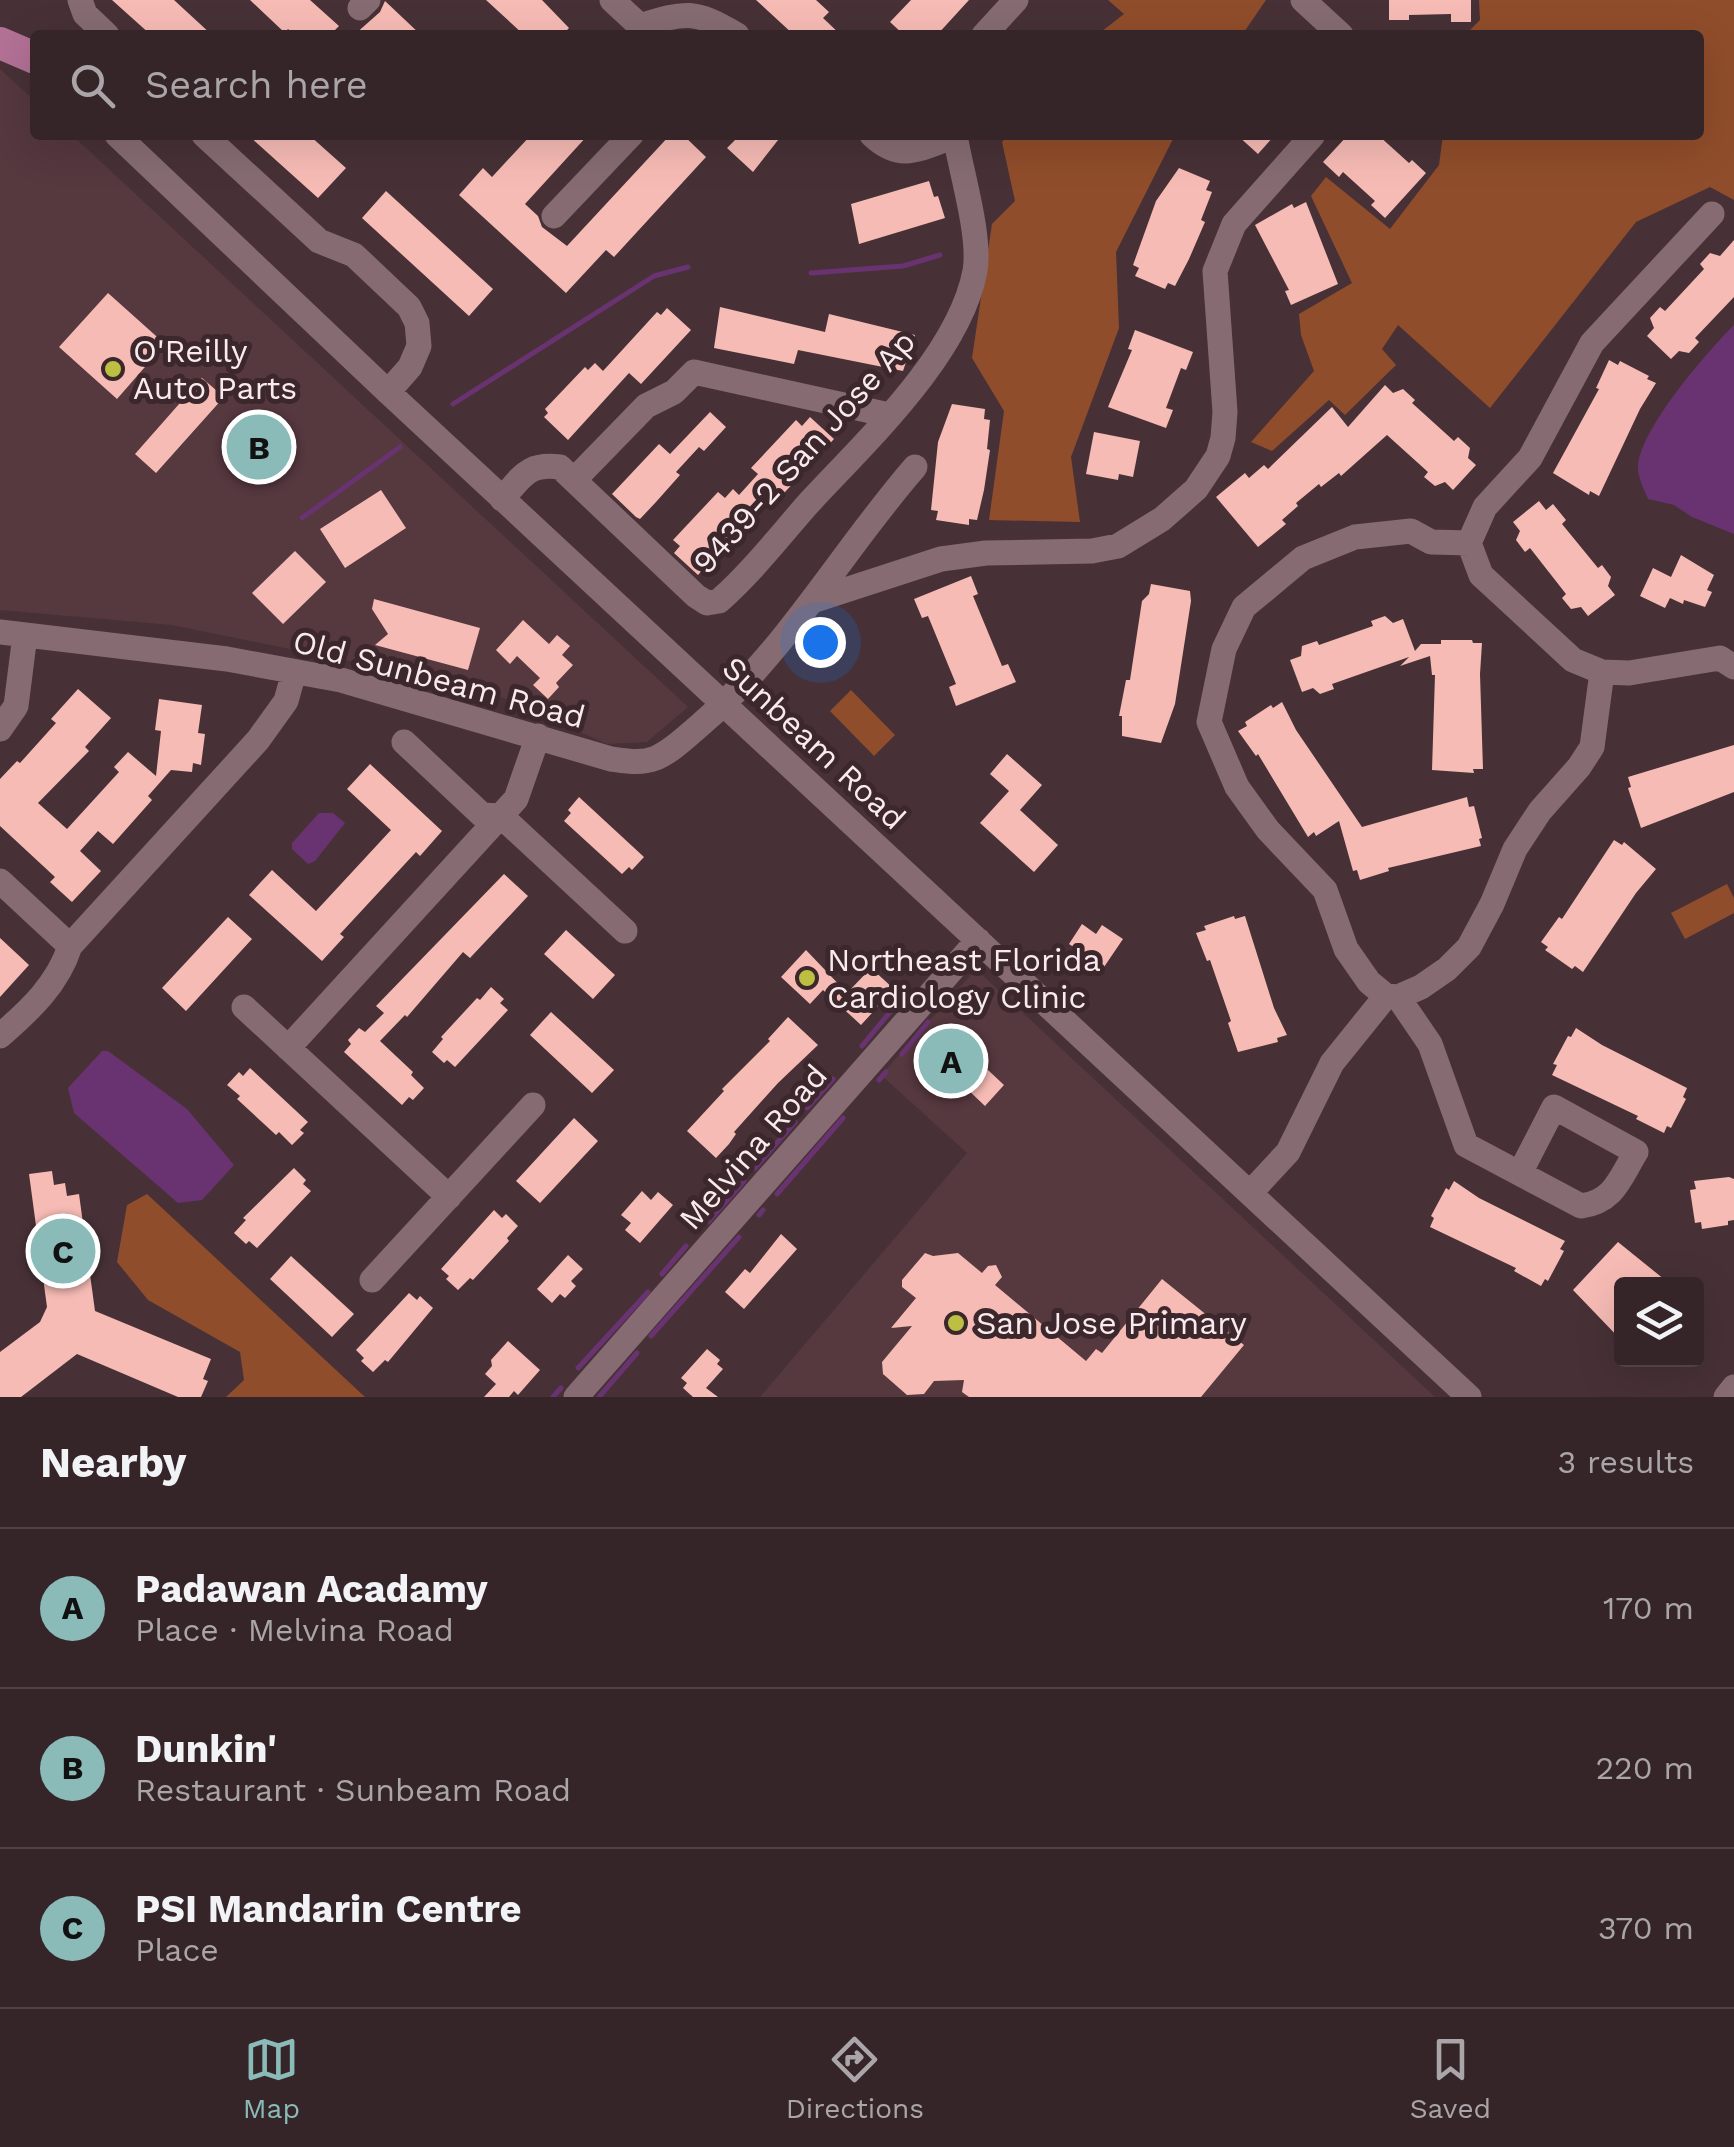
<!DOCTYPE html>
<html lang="en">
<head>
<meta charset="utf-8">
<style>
  body { margin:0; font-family:"Work Sans",sans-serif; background:#3d2d30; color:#f1f3f6 }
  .controls { position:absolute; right:30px; bottom:30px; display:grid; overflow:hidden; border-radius:10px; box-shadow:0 10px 40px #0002 }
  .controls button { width:90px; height:90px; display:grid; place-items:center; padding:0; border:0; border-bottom:2px solid #4f4245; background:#352528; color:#f1f3f6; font:50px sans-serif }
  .you { position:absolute; left:820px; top:642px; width:35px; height:35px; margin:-25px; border:8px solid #fff; border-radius:50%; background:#1a73e8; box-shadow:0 0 0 15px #1a73e833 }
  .badge { display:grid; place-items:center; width:65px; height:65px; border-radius:50%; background:#8bbbb9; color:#111; font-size:32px; font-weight:700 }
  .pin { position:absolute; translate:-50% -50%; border:5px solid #fff; box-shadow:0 2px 10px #0006 }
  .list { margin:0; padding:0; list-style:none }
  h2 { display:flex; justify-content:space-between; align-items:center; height:130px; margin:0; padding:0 40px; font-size:42px }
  h2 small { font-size:32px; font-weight:400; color:#aaa5a8 }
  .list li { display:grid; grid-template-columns:65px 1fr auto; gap:30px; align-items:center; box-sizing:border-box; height:160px; padding:0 40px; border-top:2px solid #4f4245 }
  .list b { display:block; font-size:38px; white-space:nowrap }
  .list p { margin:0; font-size:32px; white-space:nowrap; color:#aaa5a8 }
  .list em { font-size:32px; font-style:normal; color:#aaa5a8 }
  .icon { flex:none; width:55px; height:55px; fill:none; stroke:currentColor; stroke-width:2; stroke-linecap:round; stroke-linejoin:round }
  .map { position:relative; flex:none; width:1734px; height:1397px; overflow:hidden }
  .search { position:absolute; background:#352528; box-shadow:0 10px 40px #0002; left:30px; right:30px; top:30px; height:110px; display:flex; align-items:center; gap:25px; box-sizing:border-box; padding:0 35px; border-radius:10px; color:#aaa5a8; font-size:38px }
  .sheet { height:610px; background:#352528 }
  nav { display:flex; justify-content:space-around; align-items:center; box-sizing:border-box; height:140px; border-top:2px solid #4f4245; background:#352528; font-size:28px; color:#aaa5a8 }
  nav a { display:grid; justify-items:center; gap:5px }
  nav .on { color:#8bbbb9 }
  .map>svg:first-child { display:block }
  .built { fill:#56383f }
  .green { fill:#904d2b }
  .water { fill:#693372 }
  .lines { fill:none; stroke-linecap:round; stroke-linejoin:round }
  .stream { stroke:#693372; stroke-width:5 }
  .building { fill:#f7bbb5 }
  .minor { stroke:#866c72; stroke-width:25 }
  .major { stroke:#b27195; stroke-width:32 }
  .poi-dot { fill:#bdbf43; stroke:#3c272c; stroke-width:4 }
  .labels { text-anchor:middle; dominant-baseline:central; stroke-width:10; stroke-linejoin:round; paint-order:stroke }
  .poi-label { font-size:32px; fill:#f9ebed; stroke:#3c272c; text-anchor:start }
  .street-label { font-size:32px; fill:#f9ebed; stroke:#3c272c }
</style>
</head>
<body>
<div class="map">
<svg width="1734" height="1397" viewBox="0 0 1734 1397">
  <rect width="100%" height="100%" fill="#473136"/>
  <path class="built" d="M0 69 35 101V135H72L688 707 647 742 607 744 481 688 172 625 0 610Z
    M976 969 1435 1397H760L967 1153 881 1075Z"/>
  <path class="green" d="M1108 0H1266L1242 35H1097L1124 14Z
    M1479 0H1734V200L1710 187 1636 222 1490 408 1398 325 1382 349 1396 365 1345 415 1329 400 1272 451 1251 442 1314 371 1301 335 1299 314 1352 283 1311 196 1326 177 1390 229 1439 165 1443 135H1699V35H1465L1480 20Z
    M1008 135H1175L1116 252 1119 328 1071 457 1080 522 989 520 1004 411 972 358 992 224 1015 201 1002 142Z
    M851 690 895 735 874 756 830 711Z
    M1727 884 1734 898V913L1685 939 1671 913Z
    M147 1194 365 1397H226L244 1380 240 1352 148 1300 117 1262 127 1205Z"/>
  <path class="water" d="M1734 325V534L1692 517 1674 505 1648 499C1645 491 1638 478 1638 469 1637 432 1708 351 1734 325Z
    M319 813H333L345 823 315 861 308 864 292 849V843Z
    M102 1051H108L187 1109 234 1165 202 1200 178 1203 74 1113 68 1088Z"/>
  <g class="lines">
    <path class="stream" d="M811 273 903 266 940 255
      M453 404 654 276 688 267
      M302 518 400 447
      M862 1046 904 995
      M902 1054 928 1022
      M879 1080 886 1072
      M807 1108 833 1079
      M755 1168 795 1122
      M777 1194 843 1118
      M759 1215 763 1210
      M708 1222 744 1181
      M662 1274 686 1246
      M651 1336 739 1237
      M578 1368 648 1292
      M553 1397 561 1388
      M599 1397 637 1353"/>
  </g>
  <path class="building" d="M112 0H174L212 35H151Z
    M250 0H310L339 26 330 35H295L288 29 285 33Z
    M486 0H542L569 28 562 35H524Z
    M756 0H816L829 12 823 18 841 35H794Z
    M911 0H969L937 35H904L890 22Z
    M1389 0H1471V22H1451V14L1409 15V20H1389Z
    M385 1 421 35H354L380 12Z
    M248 135H309L346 168 318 198Z
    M531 135H588L525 204 538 216 542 227 567 246 670 135H683L706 157 614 257 606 250 566 293 459 195 483 168 492 177Z
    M740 135H782L753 172 727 148Z
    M1237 135H1275L1258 154Z
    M1348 135H1378L1409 163 1412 160 1426 173 1385 218 1371 205 1375 201 1343 172 1339 177 1323 162Z
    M1179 168 1210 181 1206 190 1212 192 1201 220 1205 222 1189 259 1175 286 1168 283 1165 289 1135 276 1139 268 1133 265 1156 201Z
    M929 181 934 197 938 196 945 218 859 244 851 204Z
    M386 191 493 289 469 316 362 218Z
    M1306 202 1338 284 1291 305 1285 291 1289 290 1255 225 1292 204 1294 208Z
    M1734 240V297L1695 338 1699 342 1689 353 1679 351 1671 359 1647 336 1654 328 1650 318 1660 307 1665 311 1704 269 1700 264 1710 253 1720 256Z
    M108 293 165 344 117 399 59 347Z
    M720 307 825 332 829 314 915 335 903 371 798 350 794 364 714 348Z
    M667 308 691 330 641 384 629 373 568 440 544 417 548 413 545 409 585 367 588 370 595 363 603 371 657 312 661 315Z
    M1135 330 1193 352 1186 370 1181 368 1166 408 1173 410 1166 428 1108 407 1132 350 1128 349Z
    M1609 360 1618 365 1620 361 1649 376 1647 379 1656 383 1640 409 1599 496 1590 491 1589 495 1553 473 1599 389 1596 388Z
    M202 378 224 397 156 473 135 454Z
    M1385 385 1393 393 1403 389 1415 400 1412 403 1454 441 1458 437 1470 448 1468 458 1476 465 1453 490 1445 482 1435 486 1424 477 1428 472 1387 435 1341 476 1339 473 1321 487 1319 484 1296 503 1298 506 1282 520 1286 524 1258 547 1216 497 1245 473 1249 478 1264 465 1268 469 1332 407 1348 427Z
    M952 404 985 409 984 419 990 420 987 449 990 450 984 490 977 520 969 519V525L936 520 938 511 931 510 938 442Z
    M710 412 726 427 704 451 699 447 676 472 680 475 656 502 640 519 636 517 612 494 659 444 670 454Z
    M810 417 834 439 773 505 767 499 698 575 674 553 680 546 673 540 718 492 725 498 733 489 739 495 758 474 751 468 796 420 802 426Z
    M263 421 285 440 254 474 233 454Z
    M1094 432 1140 441 1133 477 1119 474 1118 480 1086 474Z
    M381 490 406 528 345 568 320 529Z
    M1539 501 1546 510 1553 504 1566 520 1562 524 1598 568 1602 565 1611 577 1608 586 1615 595 1588 616 1581 607 1571 609 1562 598 1566 594 1530 548 1525 552 1516 540 1520 531 1513 522Z
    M295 551 326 582 283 624 252 593Z
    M1681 555 1714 575 1707 590 1712 592 1705 607 1684 600 1683 604 1670 598 1665 608 1640 596 1653 568 1671 577Z
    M971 576 978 594 973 596 1002 666 1008 664 1016 682 956 706 949 687 956 684 928 616 922 618 914 599Z
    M1151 584 1190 591 1191 601 1175 704 1161 743 1122 736V716H1119L1126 680H1130L1142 601 1149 594Z
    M374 599 480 628 468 670 375 645 388 634 372 609Z
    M1385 616 1393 623 1403 619 1415 651 1421 644H1441V640H1472L1473 643H1482L1480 674 1483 769H1473L1474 773 1432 770 1435 675H1432L1430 656 1400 666 1409 657 1332 684 1334 689 1320 694 1313 688 1302 692 1290 660 1301 656 1302 646 1317 641 1319 645 1373 626 1371 621Z
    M523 620 549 644 557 635 570 646 562 655 573 665 556 683 559 687 548 699 533 685 540 678 517 656 510 664 496 650Z
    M78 689 111 718 85 747 89 751 38 803 67 829 119 772 114 767 128 752 156 776 161 731 155 730 159 699 202 705 198 733 205 734 201 765 193 763 192 772 171 770 148 796 152 800 113 844 98 831 80 851 101 871 72 902 50 882 55 877 0 826V779L17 761 20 763 56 723 51 719Z
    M1282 702 1296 730 1362 827 1467 797 1469 807 1474 806 1482 838 1479 839 1481 846 1388 868 1389 871 1360 880 1357 870 1353 871 1339 821 1316 836 1314 832 1308 837 1258 754 1256 756 1238 731 1247 726 1245 722 1271 705 1273 708Z
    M1734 745V792L1641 828 1628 788 1631 787 1628 777Z
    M1007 754 1042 785 1020 810 1058 845 1034 872 980 823 1009 791 990 774Z
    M370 764 442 831 420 856 416 852 340 934 344 937 322 961 249 895 272 870 316 911 391 830 347 789Z
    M579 797 644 857 632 870 629 867 622 874 564 821 571 813 568 810Z
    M1614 840 1622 845 1624 842 1656 869 1636 893 1583 972 1575 966 1572 969 1545 950 1548 947 1541 942 1559 917 1562 919Z
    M504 874 528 896 470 958 463 952 407 1017 405 1015 380 1041 413 1072 411 1075 424 1088 413 1100 409 1097 402 1105 344 1052 351 1044 348 1040 359 1028 365 1032 384 1013 376 1006Z
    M1234 916 1235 919 1245 916 1274 1008 1287 1035 1277 1038 1278 1042 1238 1052 1228 1023 1231 1021 1210 960 1207 961 1196 933 1206 930 1204 926Z
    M228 917 252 939 186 1011 162 988Z
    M1082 924 1096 934 1102 925 1123 939 1104 967 1069 944Z
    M566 930 615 975 593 999 544 954Z
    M0 938 29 965 0 997Z
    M806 950 847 993 871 968 894 989 861 1025 823 990 810 1004 781 977Z
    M491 987 504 999 500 1003 508 1010 455 1067 447 1060 444 1063 432 1052 443 1039 441 1037 477 998 480 1000Z
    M551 1012 614 1070 592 1093 530 1035Z
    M788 1017 818 1045 778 1083 734 1132 736 1134 729 1144 716 1158 687 1131 724 1091 722 1089 770 1041 768 1039Z
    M942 1027 1004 1085 985 1106 945 1068 939 1075 917 1054Z
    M1576 1028 1602 1045 1687 1088 1683 1097 1686 1099 1671 1128 1667 1126 1664 1133 1636 1119 1638 1116 1552 1075 1557 1065 1553 1064 1568 1036 1571 1037Z
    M250 1068 308 1122 300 1130 304 1133 292 1145 279 1132 276 1135 237 1099 240 1096 227 1085 239 1072 243 1076Z
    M574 1118 598 1141 540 1203 516 1181Z
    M294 1168 306 1180 303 1184 311 1191 257 1248 249 1241 246 1244 234 1233 246 1220 243 1218Z
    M52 1171 54 1185 65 1183 67 1196 79 1194 95 1311 211 1359 203 1379 208 1381 201 1397H178L77 1354 21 1397H0V1352L40 1322 47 1307 29 1174Z
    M1729 1177 1734 1179V1220L1728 1221V1225L1702 1229 1701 1222 1695 1223 1690 1190 1696 1189 1694 1181Z
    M1454 1181 1479 1198 1565 1241 1560 1249 1564 1251 1548 1281 1545 1279 1541 1286 1514 1271 1516 1268 1430 1227 1434 1218 1431 1216 1446 1188 1449 1190Z
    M642 1191 651 1200 658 1192 673 1205 640 1243 625 1230 631 1223 621 1215Z
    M494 1210 502 1218 506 1214 518 1226 507 1238 509 1241 473 1280 470 1278 458 1290 446 1279 449 1276 441 1269Z
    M781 1234 797 1249 744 1309 725 1292 745 1269 750 1273Z
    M1618 1242 1670 1284H1622V1341L1573 1290Z
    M925 1253 933 1256 958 1253 982 1273 988 1266 996 1265 1002 1277 995 1285 1086 1361 1096 1349 1102 1353 1162 1279 1244 1345 1201 1397H969L962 1392 964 1380 934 1381 924 1394 907 1395 883 1374 882 1362 912 1326 891 1328 916 1298 902 1287V1280Z
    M568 1255 583 1269 571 1281 576 1286 565 1298 560 1294 552 1303 537 1289Z
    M291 1256 354 1314 332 1337 270 1279Z
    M409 1293 417 1300 420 1296 433 1308 388 1362 385 1360 373 1372 361 1361 364 1358 356 1350Z
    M508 1341 540 1370 518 1395 514 1391 509 1397H484L496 1384 485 1374 492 1366 491 1360Z
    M707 1349 720 1360 717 1364 723 1369 706 1388 718 1397H693L683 1388 687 1383 681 1378Z"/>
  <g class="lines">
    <path class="minor" d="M80 0 85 14 107 35
      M612 0 640 26C685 12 694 9 737 35
      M1303 0 1341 35
      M360 8 368 0
      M984 35 1016 0
      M117 135 388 392 1469 1397
      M204 135 319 241 354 255 409 307 417 323 419 346 410 367 388 392
      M872 135C902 163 920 148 955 136
      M1712 214 1592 343 1530 458 1485 507 1469 543 1481 575 1573 660 1602 672 1629 673 1720 658 1734 667
      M554 216 631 135
      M574 480 646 406 674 392 694 372 889 415
      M502 499C523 476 527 463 560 467L696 596 707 603 719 601C751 573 779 537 807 505 864 443 959 356 975 271 981 236 961 172 955 135
      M1469 543 1431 542 1411 531 1355 537 1303 558 1244 607 1224 649 1209 722 1237 787 1268 830 1325 890 1346 949 1369 982 1386 996 1398 997 1421 987 1447 969 1469 947 1492 904 1515 849 1540 811 1579 767 1592 747 1602 672
      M815 600 941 559 986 553 1092 551 1118 546 1162 519 1196 489 1218 456 1223 438 1225 412 1215 271 1234 224 1313 135
      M0 632 227 659 341 680 611 759C626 761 641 764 656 758 672 751 686 737 699 726 786 652 841 552 915 467
      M0 729 16 706 25 635
      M404 742 482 815 501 816 625 931
      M0 881 70 946
      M1398 997 1430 1044 1466 1145 1581 1206C1614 1202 1620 1178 1636 1152L1554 1107 1520 1173
      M244 1007 449 1197
      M0 1036C30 1010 58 984 70 946L258 740 286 701 294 672
      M288 1048 516 799 538 736
      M1251 1192 1288 1152 1332 1063 1386 996
      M372 1280 533 1105
      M576 1397 978 940
      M1726 1397 1734 1387"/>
    <path class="major" d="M0 43 35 58"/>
  </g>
  <g class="poi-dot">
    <circle cx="113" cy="369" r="10"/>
    <circle cx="807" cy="978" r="10"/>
    <circle cx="956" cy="1323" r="10"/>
  </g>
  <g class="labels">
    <g class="poi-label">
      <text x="133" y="351">O'Reilly<tspan x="133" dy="37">Auto Parts</tspan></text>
      <text x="827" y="960">Northeast Florida<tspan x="827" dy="37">Cardiology Clinic</tspan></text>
      <text x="976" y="1323">San Jose Primary</text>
    </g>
    <g class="street-label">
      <text transform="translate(804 452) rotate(-48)">9439-2 San Jose Ap</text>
      <text transform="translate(439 679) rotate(15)">Old Sunbeam Road</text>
      <text transform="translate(814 743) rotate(43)">Sunbeam Road</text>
      <text transform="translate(753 1147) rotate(-49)">Melvina Road</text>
    </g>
  </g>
</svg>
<div class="controls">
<button><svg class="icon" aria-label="layers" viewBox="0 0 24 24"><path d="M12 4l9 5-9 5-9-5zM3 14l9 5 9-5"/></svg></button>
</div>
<div class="you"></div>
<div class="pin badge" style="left:951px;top:1061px">A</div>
<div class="pin badge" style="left:259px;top:447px">B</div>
<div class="pin badge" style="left:63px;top:1251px">C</div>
<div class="search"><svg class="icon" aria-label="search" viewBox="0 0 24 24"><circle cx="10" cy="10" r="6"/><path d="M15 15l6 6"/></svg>Search here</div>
</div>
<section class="sheet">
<h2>Nearby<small>3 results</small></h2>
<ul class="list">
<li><span class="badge">A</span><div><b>Padawan Acadamy</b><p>Place · Melvina Road</p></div><em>170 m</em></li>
<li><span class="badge">B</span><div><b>Dunkin'</b><p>Restaurant · Sunbeam Road</p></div><em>220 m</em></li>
<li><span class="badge">C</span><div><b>PSI Mandarin Centre</b><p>Place</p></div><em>370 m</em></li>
</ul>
</section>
<nav>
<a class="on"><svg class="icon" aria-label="map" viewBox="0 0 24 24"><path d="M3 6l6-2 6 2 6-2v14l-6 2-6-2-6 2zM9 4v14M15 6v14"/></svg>Map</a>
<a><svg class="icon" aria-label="directions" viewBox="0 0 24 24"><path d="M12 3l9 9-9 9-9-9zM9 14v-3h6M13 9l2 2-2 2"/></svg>Directions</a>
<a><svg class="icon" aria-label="saved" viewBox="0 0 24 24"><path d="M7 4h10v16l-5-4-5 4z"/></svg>Saved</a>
</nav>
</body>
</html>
